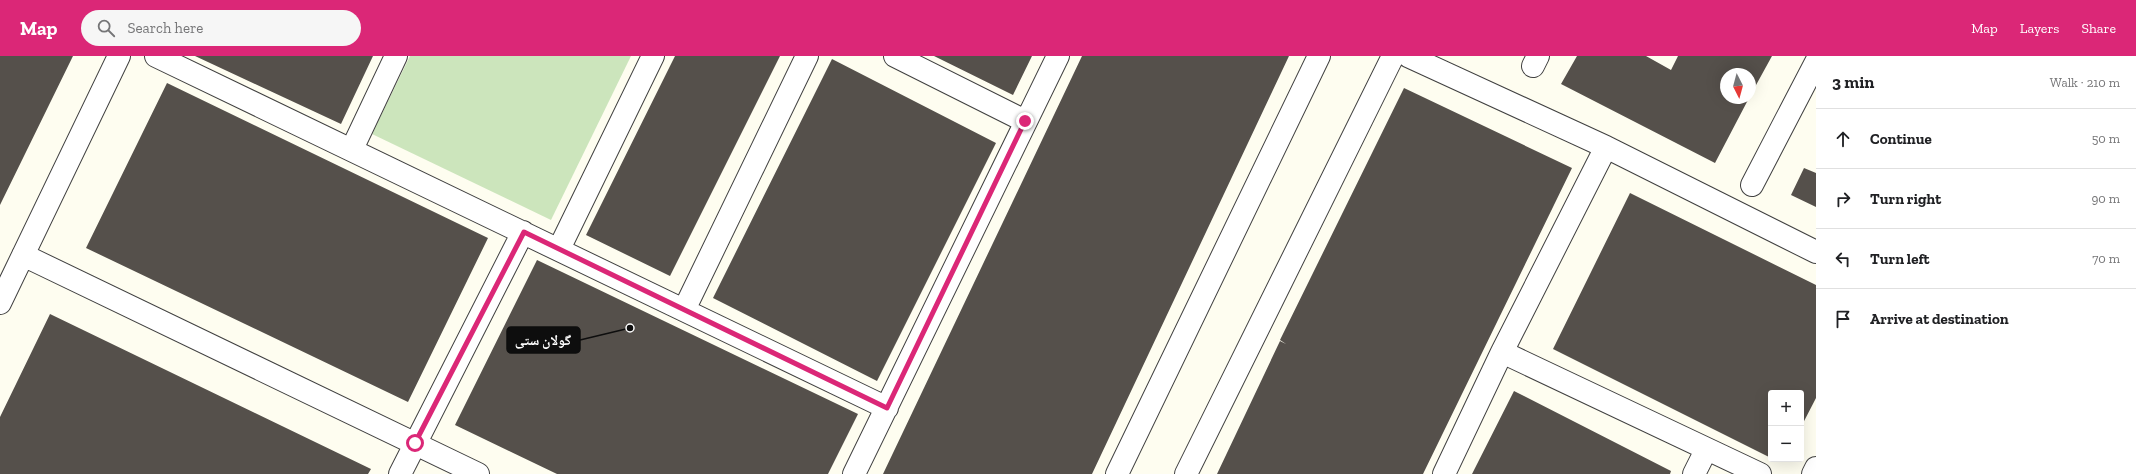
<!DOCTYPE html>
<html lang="en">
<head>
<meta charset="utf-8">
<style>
  body { margin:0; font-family:"Zilla Slab","Noto Naskh Arabic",serif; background:#f6f6f6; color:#202124 }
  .controls { position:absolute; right:12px; bottom:12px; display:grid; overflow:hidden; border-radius:4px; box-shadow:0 4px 16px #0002 }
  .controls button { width:36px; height:36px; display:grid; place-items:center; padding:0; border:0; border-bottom:1px solid #e0e0e0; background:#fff; color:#202124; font:20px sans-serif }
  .compass { position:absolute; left:1720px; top:12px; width:36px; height:36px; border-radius:50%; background:#fff; box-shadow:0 4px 16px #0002; rotate:174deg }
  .stop { position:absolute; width:12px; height:12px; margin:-9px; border:3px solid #db2777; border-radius:50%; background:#fff }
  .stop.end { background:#db2777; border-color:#fff; box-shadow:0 1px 4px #0008 }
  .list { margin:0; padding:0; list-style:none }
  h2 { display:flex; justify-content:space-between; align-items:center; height:52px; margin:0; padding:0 16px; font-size:17px }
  h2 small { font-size:13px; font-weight:400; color:#757577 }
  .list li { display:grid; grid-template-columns:26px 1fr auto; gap:12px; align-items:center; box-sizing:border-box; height:60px; padding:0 16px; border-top:1px solid #e0e0e0 }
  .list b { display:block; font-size:15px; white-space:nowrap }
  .list em { font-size:13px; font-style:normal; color:#757577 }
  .icon { flex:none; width:22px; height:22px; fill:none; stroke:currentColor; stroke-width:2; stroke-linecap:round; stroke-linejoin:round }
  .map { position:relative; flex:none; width:1816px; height:418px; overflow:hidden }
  header { display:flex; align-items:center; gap:24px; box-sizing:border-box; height:56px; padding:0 20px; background:#db2777; color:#fff }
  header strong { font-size:19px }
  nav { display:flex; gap:22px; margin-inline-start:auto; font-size:14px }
  .search { width:280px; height:36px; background:#f6f6f6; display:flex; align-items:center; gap:10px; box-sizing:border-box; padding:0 14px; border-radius:22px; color:#757577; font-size:15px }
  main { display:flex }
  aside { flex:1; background:#fff }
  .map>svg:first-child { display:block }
  .green { fill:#cce5bc }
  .building { fill:#55504b }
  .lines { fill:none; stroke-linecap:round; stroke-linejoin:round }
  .street-casing { stroke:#414141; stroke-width:24 }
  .street { stroke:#fff; stroke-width:22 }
  .route { stroke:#db2777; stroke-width:5 }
  .leader { fill:none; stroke:#0e0e0e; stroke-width:1.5 }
  .callout-dot { fill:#0e0e0e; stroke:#fff; stroke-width:1.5 }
  .callout { fill:#0e0e0e; stroke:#0e0e0e; stroke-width:1.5 }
  .callout-label { font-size:14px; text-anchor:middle; font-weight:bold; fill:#fff }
</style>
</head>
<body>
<header>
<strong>Map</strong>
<div class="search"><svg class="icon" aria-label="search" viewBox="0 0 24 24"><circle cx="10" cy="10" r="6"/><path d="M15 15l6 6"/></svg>Search here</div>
<nav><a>Map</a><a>Layers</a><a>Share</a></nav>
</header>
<main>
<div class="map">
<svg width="1816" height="418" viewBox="0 0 1816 418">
  <rect width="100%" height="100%" fill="#fefdf0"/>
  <path class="green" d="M410 0H631L551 164 372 78Z"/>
  <path class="building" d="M0 0H73L0 149Z
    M195 0H373L341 68Z
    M675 0H780L670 220 586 179Z
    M934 0H1032L1013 39Z
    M1082 0H1289L1092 418H883Z
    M1577 0H1646L1671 14 1678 0H1772L1750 40V18H1726V42H1749L1715 107 1561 28Z
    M832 3 996 87 877 325 713 242Z
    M167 27 488 182 408 346 86 192Z
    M1404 32 1572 112 1423 418H1217L1280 285 1286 288 1280 284Z
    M1804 112 1816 117V151L1791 139Z
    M1630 137 1816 229V342L1801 371V337H1771V402L1553 293Z
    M537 204 858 358 828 418H557L455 369Z
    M50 258 371 413 368 418H0V361Z
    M1514 335 1671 415 1670 418H1472Z"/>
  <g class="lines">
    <g class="street-casing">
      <path id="street" d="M156 0 887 352
        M895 0 1025 65
        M1408 0 1606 91 1816 196
        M1533 10 1538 0
        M352 93 396 0
        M1752 129 1816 6
        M559 193 653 0
        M23 199 478 418
        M0 247 119 0
        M684 254 807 0
        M1502 296 1760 418
        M400 418 523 176
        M854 418 1058 0
        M1117 418 1319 0
        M1186 418 1393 0
        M1444 418 1502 296 1606 91
        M1694 418 1706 394
        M1813 418 1816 412"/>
    </g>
    <use href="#street" class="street"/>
  </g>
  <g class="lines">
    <path class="route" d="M415 387 524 176 887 352 1025 65"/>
  </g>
  <path class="leader" d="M630 272L580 284"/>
  <circle class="callout-dot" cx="630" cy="272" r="4"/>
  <rect class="callout" x="507" y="271" width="73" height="26" rx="4"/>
  <g class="callout-label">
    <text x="543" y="289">گولان ستی</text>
  </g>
</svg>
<div class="controls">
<button>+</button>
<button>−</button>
</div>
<svg class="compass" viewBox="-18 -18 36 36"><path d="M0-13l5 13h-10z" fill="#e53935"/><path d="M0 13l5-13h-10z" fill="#757577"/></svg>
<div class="stop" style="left:415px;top:387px"></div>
<div class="stop end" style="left:1025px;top:65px"></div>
</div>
<aside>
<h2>3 min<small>Walk · 210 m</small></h2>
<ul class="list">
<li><svg class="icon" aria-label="ahead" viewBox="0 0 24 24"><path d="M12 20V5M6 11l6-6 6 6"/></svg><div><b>Continue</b></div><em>50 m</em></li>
<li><svg class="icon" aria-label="right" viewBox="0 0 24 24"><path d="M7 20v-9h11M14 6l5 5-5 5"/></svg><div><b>Turn right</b></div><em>90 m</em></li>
<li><svg class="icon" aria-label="left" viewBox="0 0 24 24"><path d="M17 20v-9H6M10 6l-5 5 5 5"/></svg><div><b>Turn left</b></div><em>70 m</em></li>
<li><svg class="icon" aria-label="arrive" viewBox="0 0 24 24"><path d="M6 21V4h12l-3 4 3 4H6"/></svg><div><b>Arrive at destination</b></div></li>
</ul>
</aside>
</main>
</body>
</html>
